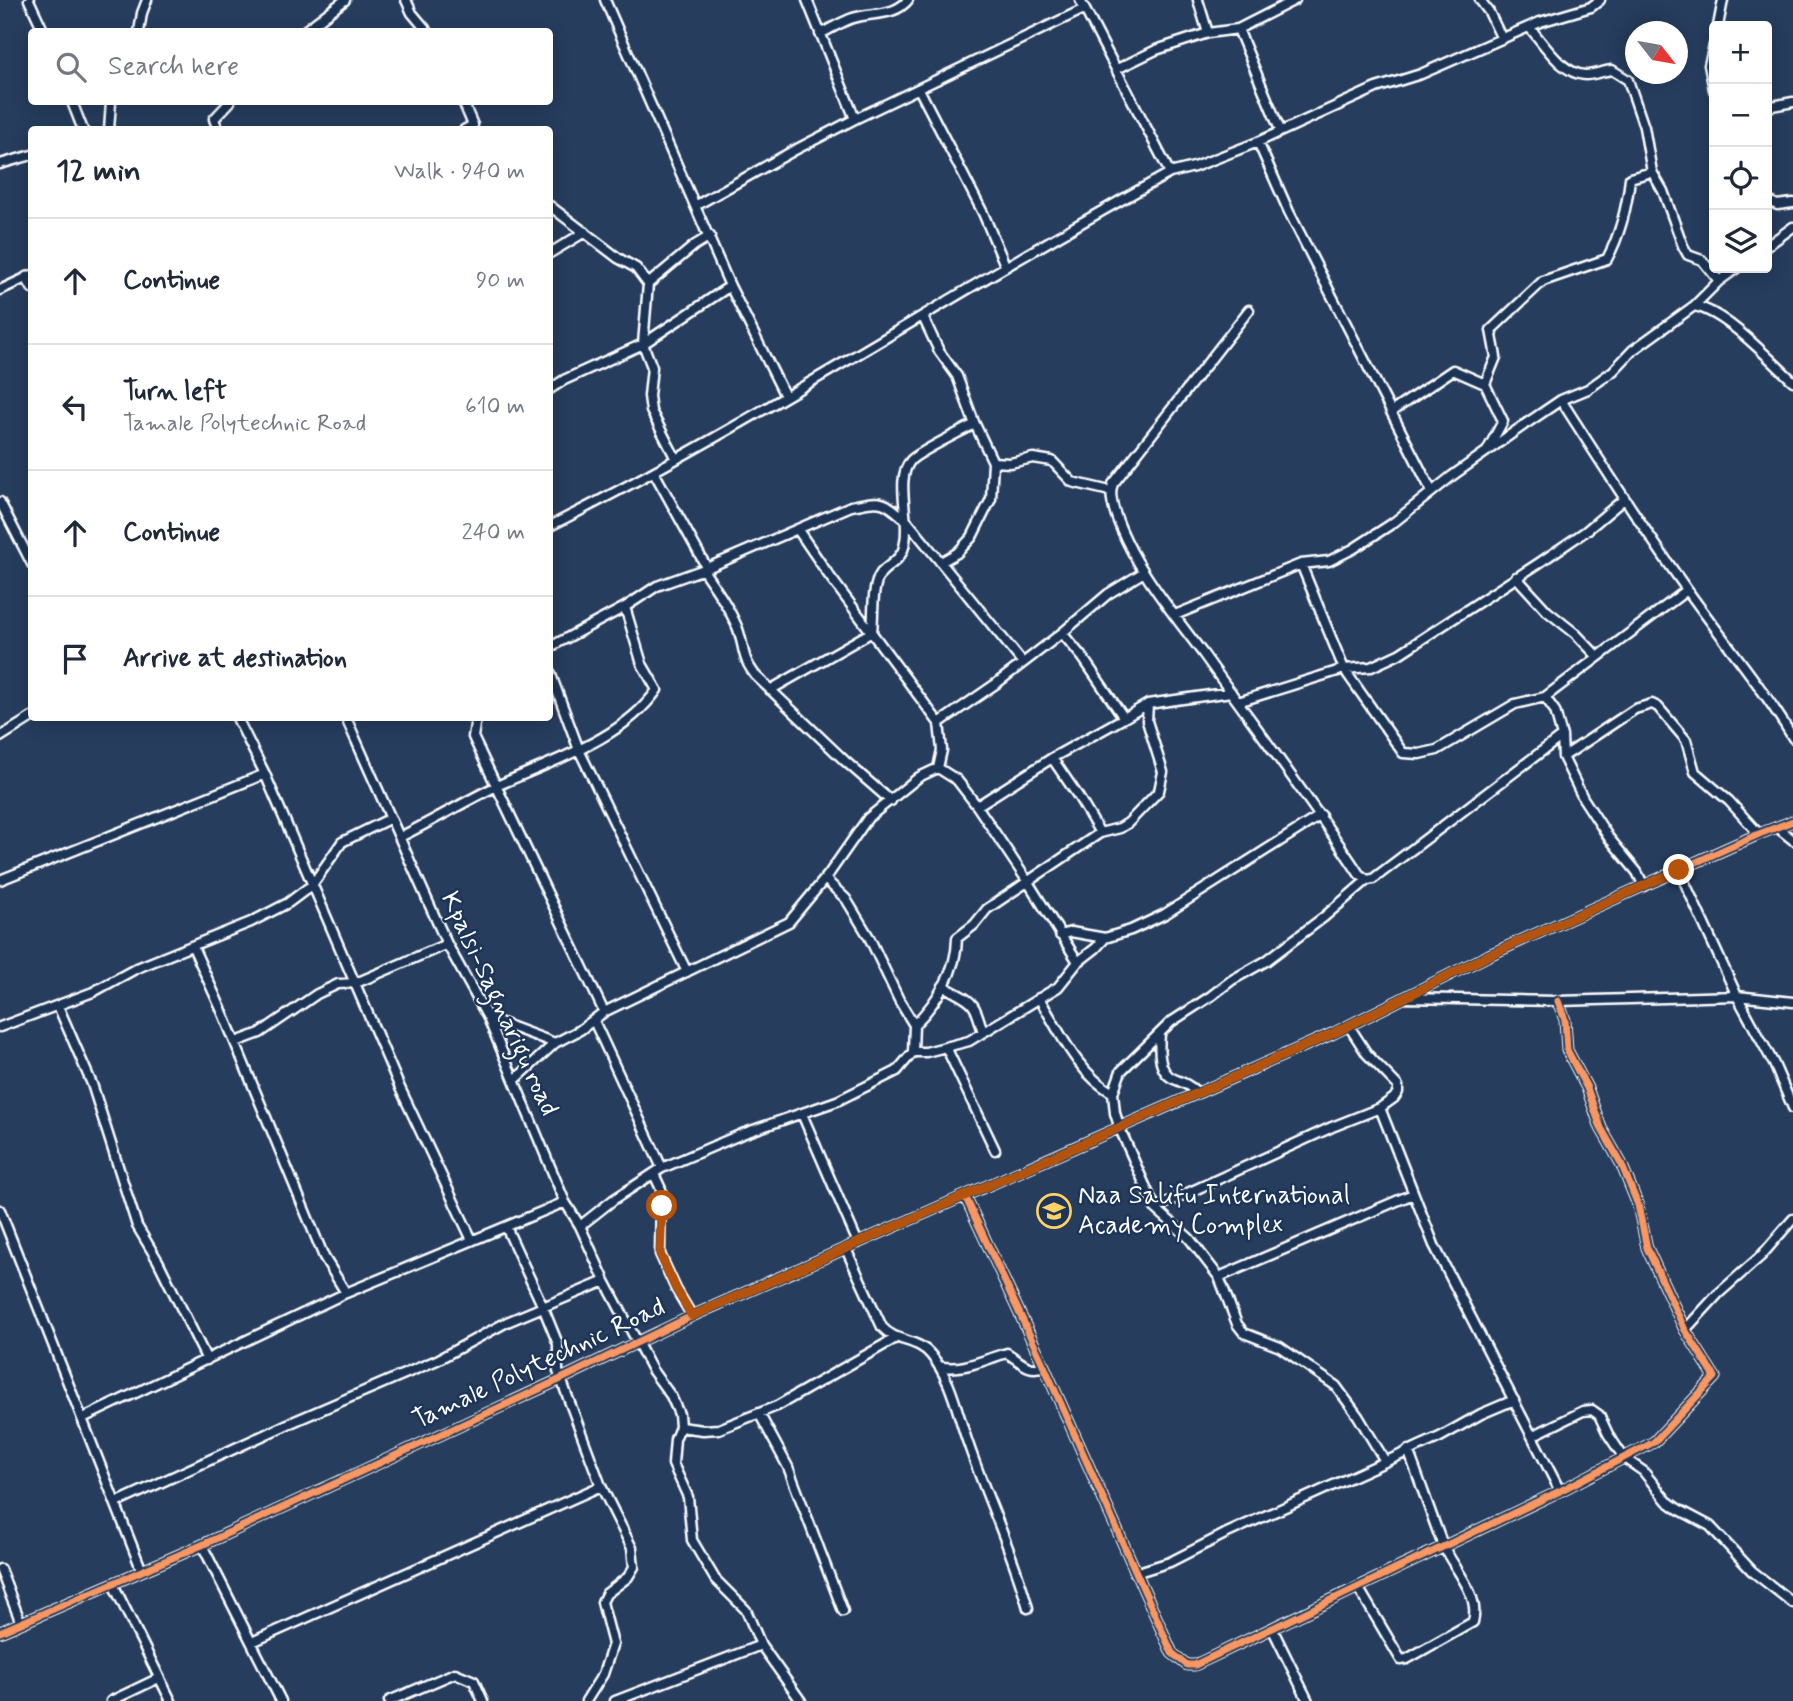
<!DOCTYPE html>
<html lang="en">
<head>
<meta charset="utf-8">
<style>
  body { margin:0; font-family:Mynerve,sans-serif; background:#f6f6f7; color:#1f2937 }
  .controls { position:absolute; right:21px; top:21px; display:grid; overflow:hidden; border-radius:7px; box-shadow:0 4px 18px #0003 }
  .controls button { width:63px; height:63px; display:grid; place-items:center; padding:0; border:0; border-bottom:2px solid #e0e1e3; background:#fff; color:#1f2937; font:35px sans-serif }
  .compass { position:absolute; left:1625px; top:21px; width:63px; height:63px; border-radius:50%; background:#fff; box-shadow:0 4px 18px #0003; rotate:121deg }
  .stop { position:absolute; width:21px; height:21px; margin:-16px; border:5px solid #b45309; border-radius:50%; background:#fff }
  .stop.end { background:#b45309; border-color:#fff; box-shadow:0 2px 7px #0008 }
  .list { margin:0; padding:0; list-style:none }
  h2 { display:flex; justify-content:space-between; align-items:center; height:91px; margin:0; padding:0 28px; font-size:30px }
  h2 small { font-size:23px; font-weight:400; color:#747a83 }
  .list li { display:grid; grid-template-columns:46px 1fr auto; gap:21px; align-items:center; box-sizing:border-box; height:126px; padding:0 28px; border-top:2px solid #e0e1e3 }
  .list b { display:block; font-size:26px; white-space:nowrap }
  .list p { margin:0; font-size:23px; white-space:nowrap; color:#747a83 }
  .list em { font-size:23px; font-style:normal; color:#747a83 }
  .icon { flex:none; width:38px; height:38px; fill:none; stroke:currentColor; stroke-width:2; stroke-linecap:round; stroke-linejoin:round }
  .map { position:relative; flex:none; width:1793px; height:1701px; overflow:hidden }
  .search { position:absolute; background:#fff; box-shadow:0 4px 18px #0003; left:28px; top:28px; width:525px; height:77px; display:flex; align-items:center; gap:18px; box-sizing:border-box; padding:0 24px; border-radius:7px; color:#747a83; font-size:26px }
  .panel { position:absolute; background:#fff; box-shadow:0 4px 18px #0003; left:28px; top:126px; width:525px; height:595px; border-radius:7px }
  .map>svg:first-child { display:block }
  .lines { fill:none; stroke-linecap:round; stroke-linejoin:round }
  .minor-casing { stroke:#fff; stroke-width:13 }
  .minor { stroke:#1d3557; stroke-width:8 }
  .cycleway-casing { stroke:#1d3557; stroke-width:11 }
  .cycleway { stroke:#f99763; stroke-width:7 }
  .route { stroke:#b45309; stroke-width:9 }
  .labels { text-anchor:middle; dominant-baseline:central; stroke-width:5; stroke-linejoin:round; paint-order:stroke }
  .street-label { font-size:26px; fill:#fff; stroke:#1d3557 }
  .poi-label { font-size:26px; fill:#fff; stroke:#1d3557; text-anchor:start }
</style>
</head>
<body>
<div class="map">
<svg width="1793" height="1701" viewBox="0 0 1793 1701">
  <rect width="100%" height="100%" fill="#263d5e"/>
  <filter id="ink" filterUnits="userSpaceOnUse"><feTurbulence type="fractalNoise" baseFrequency=".0143" numOctaves="2"/><feDisplacementMap in="SourceGraphic" scale="14" xChannelSelector="R" yChannelSelector="G"/><feConvolveMatrix kernelMatrix="1 2 1 2 8 2 1 2 1" color-interpolation-filters="sRGB"/></filter>
  <g filter="url(#ink)">
    <g class="lines">
      <g class="minor-casing">
        <path id="minor" d="M29 0 44 32
          M406 0 412 13 428 32
          M605 0 730 286 785 396
          M807 0 855 119
          M1080 0 1170 173
          M1198 0 1208 33
          M1480 0 1489 12 1502 39
          M1718 26 1723 0
          M1530 28C1544 44 1562 74 1585 75 1593 75 1604 71 1612 70L1628 80 1644 127 1652 172 1663 191 1683 246 1688 255 1702 260 1719 281
          M1238 29 1280 130
          M139 32 142 13 147 0
          M303 32 345 0
          M820 34C830 29 840 23 850 19 871 11 893 18 908 0
          M1714 45 1709 65 1714 90
          M1117 69 1156 50 1208 33 1238 29 1295 0
          M919 89 983 213 1005 265
          M72 102 83 130
          M463 102 473 125 464 130
          M1767 107 1793 102
          M109 130 111 102
          M218 130 214 119 230 102
          M1258 142 1289 212 1432 492
          M0 164 32 155
          M1767 200 1777 205 1793 203
          M550 206 618 258 636 268 648 284 643 344 652 367 649 396 651 411 676 459
          M695 206 793 151 855 119 1084 9
          M1767 246 1793 227
          M550 253 585 232
          M26 277 32 288
          M648 284 695 245 710 236
          M0 290 32 275
          M1694 306C1725 311 1769 359 1793 381
          M1249 310 1113 484C1104 503 1133 555 1144 572 1162 601 1184 628 1204 655 1256 728 1310 799 1359 874L1367 880 1373 879 1562 736
          M550 389 564 380 643 344 730 286
          M1561 400C1602 464 1643 529 1688 591 1723 640 1762 686 1793 738
          M1391 412 1453 370 1485 384
          M1487 451 1503 421 1485 384 1496 357 1491 330 1543 281 1607 259C1621 233 1627 208 1630 178L1652 172
          M993 462 1010 463 1033 458 1052 461 1072 482 1110 491
          M654 472 707 568
          M0 502 32 564
          M550 526C763 419 961 287 1170 173L1194 167 1258 142 1376 88 1421 74 1540 22 1591 7 1600 0
          M798 530 828 574 939 723 942 750 938 768 957 780 977 806 1028 882 1078 962
          M941 562 957 553 972 537 991 499 993 462 974 422
          M1301 564 1344 669 1403 753 1419 754 1437 750 1515 704 1545 697 1687 590
          M703 570C716 589 729 607 738 629 745 649 741 657 756 676L845 761 891 801
          M1516 577 1547 611 1576 634 1597 656
          M1175 615 1301 564 1329 561 1353 549 1393 523 1452 476 1524 425 1561 400 1588 389 1613 371 1633 350 1694 306 1719 281 1737 268
          M1062 633 1083 658 1124 718 1148 704 1231 692
          M550 647 625 607 657 586 707 568 851 506C883 500 882 499 907 521L1023 663
          M550 672 579 750 687 972
          M770 690 872 632C874 615 871 587 881 573 888 565 899 561 903 550 913 522 893 481 911 460 919 452 960 432 973 425L974 422 957 376 939 351 923 317
          M1545 697 1555 711 1562 736 1563 757 1583 798 1609 838 1637 872 1644 886
          M1238 702 1344 669 1371 667 1399 654 1539 563 1586 531 1624 499
          M237 718 265 774 400 1088 472 1240
          M346 718 447 944 488 1018 565 1202 580 1226 605 1281 652 1370 671 1396 679 1414 680 1427 675 1439 673 1464 688 1497 692 1540 715 1579 746 1610 761 1645 801 1701
          M476 718 473 737 604 1012
          M939 723 997 683 1062 633 1108 594 1144 572
          M0 737 32 717
          M1563 757 1635 709 1652 704 1658 707 1686 740 1695 772 1729 801 1759 834
          M1052 758 1078 796 1100 833
          M977 806 1052 758 1124 718
          M1778 828 1793 840
          M400 837C433 821 465 801 499 785 552 761 623 739 657 690L642 664 625 607
          M1679 870 1737 996 1774 1064 1793 1108
          M0 880 265 774
          M1367 880 1324 917 1266 961 1232 980 1211 996 1171 1022 1121 1071 1113 1093 1115 1113 1120 1129 1155 1208 1189 1238 1219 1277 1237 1324 1244 1333 1280 1347 1336 1386 1358 1416 1385 1461
          M1060 935 1071 932 1105 938 1131 930 1165 914 1321 815
          M193 947 222 1011 324 1257 346 1293
          M943 986C973 1003 974 998 983 1033
          M1039 998C1060 1032 1077 1073 1113 1093
          M1405 998 1558 1001 1737 996 1793 1002
          M58 1006 92 1084 137 1226 158 1261 207 1360
          M488 1018 555 1043
          M594 1021 662 1168
          M914 1025C937 1002 957 971 957 938L974 925 987 909 1100 833 1120 828 1128 823 1159 791 1163 772 1147 721 1148 704
          M0 1027 93 992 137 968 251 922 288 903 312 885 342 842 391 818
          M1160 1033C1159 1048 1157 1072 1174 1079 1184 1083 1189 1085 1198 1093
          M236 1042 260 1033 317 994 338 984 356 983 447 944
          M946 1047 995 1150
          M913 1052H926L969 1041 1058 987 1078 962 1096 948 1105 938
          M515 1080 555 1043 580 1030 604 1012 789 922 828 875 868 818 919 777 938 768
          M1380 1108 1434 1245 1560 1491
          M802 1114 858 1243
          M654 1174 661 1189 660 1254 676 1289 692 1316
          M965 1196 1044 1366 1172 1653 1187 1665H1195L1560 1491 1654 1442 1715 1377 1685 1330 1647 1248 1638 1205 1621 1163 1601 1128 1587 1088 1567 1050 1565 1020 1558 1001
          M1155 1208 1332 1127 1380 1108 1394 1098 1398 1092V1086L1367 1054 1349 1026
          M0 1210 142 1571
          M580 1226 613 1200 662 1168 742 1134 837 1101 897 1071 913 1052 914 1025 900 1002 869 937 846 899 825 879
          M506 1227 543 1307 558 1344V1371L601 1486 632 1548 634 1567 628 1577 606 1594 602 1602 613 1644 603 1674 586 1701
          M846 1249 882 1327C896 1343 917 1338 931 1355 952 1380 957 1413 968 1443 987 1499 1013 1552 1028 1608
          M1219 1277 1413 1194
          M1685 1330 1718 1294 1761 1256 1793 1219
          M939 1366C962 1372 985 1359 1007 1353 1020 1361 1029 1373 1044 1366
          M759 1413 788 1467 843 1611
          M83 1418 346 1293 565 1202
          M680 1427 703 1430 719 1429 777 1406 896 1338
          M1532 1436 1583 1411 1592 1410 1599 1415 1608 1434 1624 1458 1643 1471 1667 1501 1678 1509 1710 1526 1752 1571 1793 1603
          M116 1503 288 1424 437 1360 507 1322 605 1281
          M202 1545 281 1701
          M0 1569 21 1623
          M1135 1573 1170 1562 1225 1534 1440 1437 1481 1414 1514 1400
          M113 1584 171 1701
          M1358 1587 1401 1660 1407 1659 1473 1622C1481 1593 1451 1566 1442 1543 1430 1512 1420 1481 1408 1450
          M1272 1628 1308 1701
          M0 1632 202 1545 561 1379 692 1316 1334 1033 1489 955 1759 834 1793 821
          M252 1642 601 1486
          M111 1701 159 1678
          M389 1701 455 1673 474 1681 483 1701
          M615 1701 761 1645"/>
      </g>
      <use href="#minor" class="minor"/>
      <g class="cycleway-casing">
        <path id="cycleway" d="M965 1196 1044 1366 1172 1653 1187 1665H1195L1560 1491 1654 1442 1715 1377 1685 1330 1647 1248 1638 1205 1621 1163 1601 1128 1587 1088 1567 1050 1565 1020 1558 1001
          M0 1632 202 1545 561 1379 692 1316 1334 1033 1489 955 1759 834 1793 821"/>
      </g>
      <use href="#cycleway" class="cycleway"/>
    </g>
  </g>
  <g class="lines" filter="url(#ink)">
    <path class="route" d="M662 1206 660 1254 676 1289 692 1316 1334 1033 1489 955 1679 870"/>
  </g>
  <defs>
    <g id="school-ring" transform="scale(1.75)"><circle r="9.5" fill="#1d3557" stroke="#ffd166" stroke-width="1.5"/><path d="M0-5L7-2L0 1L-7-2ZM-4 1L0 2.5L4 1V4Q0 6-4 4Z" fill="#ffd166"/></g>
  </defs>
  <g fill-rule="evenodd">
    <use href="#school-ring" x="1054" y="1211"/>
  </g>
  <g class="labels">
    <g class="street-label">
      <text transform="translate(499 1004) rotate(65)">Kpalsi-Sagnarigu road</text>
      <text transform="translate(539 1364) rotate(-25)">Tamale Polytechnic Road</text>
    </g>
    <g class="poi-label">
      <text x="1078" y="1196">Naa Salifu International<tspan x="1078" dy="30">Academy Complex</tspan></text>
    </g>
  </g>
</svg>
<div class="controls">
<button>+</button>
<button>−</button>
<button><svg class="icon" aria-label="locate" viewBox="0 0 24 24"><circle cx="12" cy="12" r="6"/><path d="M12 2v4M12 18v4M2 12h4M18 12h4"/></svg></button>
<button><svg class="icon" aria-label="layers" viewBox="0 0 24 24"><path d="M12 4l9 5-9 5-9-5zM3 14l9 5 9-5"/></svg></button>
</div>
<svg class="compass" viewBox="-18 -18 36 36"><path d="M0-13l5 13h-10z" fill="#e53935"/><path d="M0 13l5-13h-10z" fill="#747a83"/></svg>
<div class="stop" style="left:662px;top:1206px"></div>
<div class="stop end" style="left:1679px;top:870px"></div>
<div class="search"><svg class="icon" aria-label="search" viewBox="0 0 24 24"><circle cx="10" cy="10" r="6"/><path d="M15 15l6 6"/></svg>Search here</div>
<section class="panel">
<h2>12 min<small>Walk · 940 m</small></h2>
<ul class="list">
<li><svg class="icon" aria-label="ahead" viewBox="0 0 24 24"><path d="M12 20V5M6 11l6-6 6 6"/></svg><div><b>Continue</b></div><em>90 m</em></li>
<li><svg class="icon" aria-label="left" viewBox="0 0 24 24"><path d="M17 20v-9H6M10 6l-5 5 5 5"/></svg><div><b>Turn left</b><p>Tamale Polytechnic Road</p></div><em>610 m</em></li>
<li><svg class="icon" aria-label="ahead" viewBox="0 0 24 24"><path d="M12 20V5M6 11l6-6 6 6"/></svg><div><b>Continue</b></div><em>240 m</em></li>
<li><svg class="icon" aria-label="arrive" viewBox="0 0 24 24"><path d="M6 21V4h12l-3 4 3 4H6"/></svg><div><b>Arrive at destination</b></div></li>
</ul>
</section>
</div>
</body>
</html>
